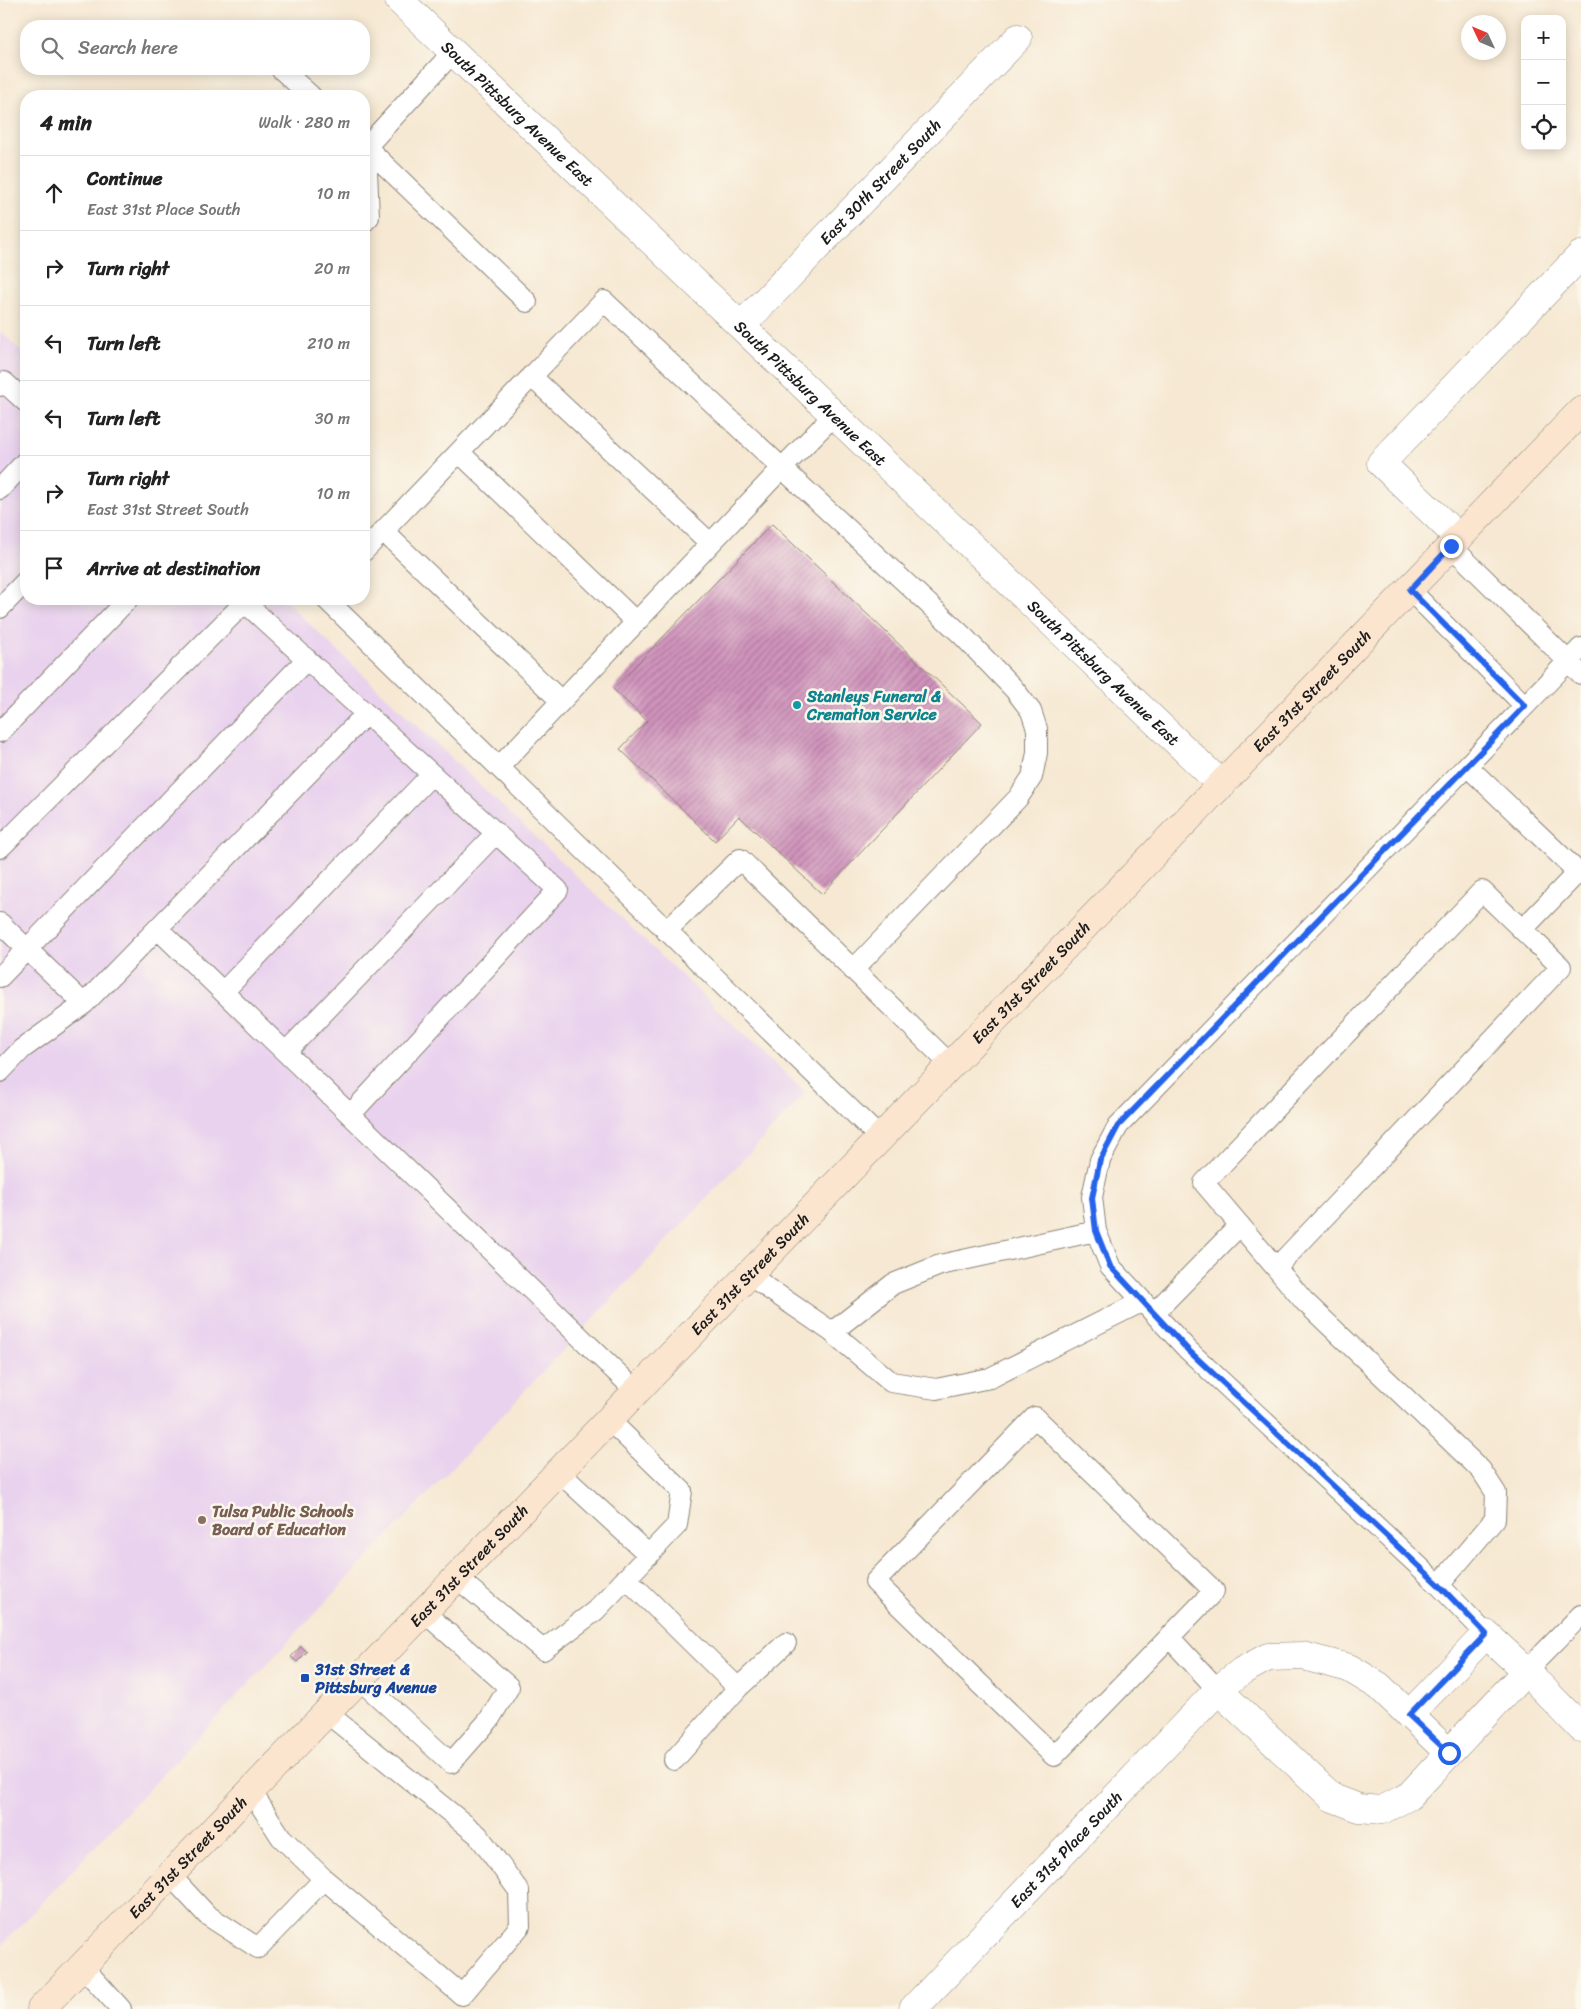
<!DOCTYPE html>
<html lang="en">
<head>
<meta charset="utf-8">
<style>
  body { margin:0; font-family:Sriracha,sans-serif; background:#f2f2f2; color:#222 }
  .controls { position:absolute; right:15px; top:15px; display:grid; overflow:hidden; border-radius:10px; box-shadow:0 2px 12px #0003 }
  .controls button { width:45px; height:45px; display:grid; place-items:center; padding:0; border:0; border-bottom:1px solid #e0e0e0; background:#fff; color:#222; font:25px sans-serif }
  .compass { position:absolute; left:1461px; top:15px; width:45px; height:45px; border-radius:50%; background:#fff; box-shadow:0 2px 12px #0003; rotate:314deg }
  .stop { position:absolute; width:15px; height:15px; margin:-11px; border:4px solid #2563eb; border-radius:50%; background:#fff }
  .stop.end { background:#2563eb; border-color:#fff; box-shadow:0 1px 5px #0008 }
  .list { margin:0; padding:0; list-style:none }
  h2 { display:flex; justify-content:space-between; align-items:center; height:65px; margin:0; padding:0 20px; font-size:21px }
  h2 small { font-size:16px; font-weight:400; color:#767676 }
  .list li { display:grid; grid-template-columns:32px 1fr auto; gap:15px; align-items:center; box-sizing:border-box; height:75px; padding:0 20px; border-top:1px solid #e0e0e0 }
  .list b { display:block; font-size:19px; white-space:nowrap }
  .list p { margin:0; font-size:16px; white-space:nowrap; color:#767676 }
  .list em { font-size:16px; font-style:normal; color:#767676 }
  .icon { flex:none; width:28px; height:28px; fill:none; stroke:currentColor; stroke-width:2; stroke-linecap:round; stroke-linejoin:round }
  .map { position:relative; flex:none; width:1581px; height:2009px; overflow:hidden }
  .search { position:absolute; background:#fff; box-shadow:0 2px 12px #0003; left:20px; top:20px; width:350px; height:55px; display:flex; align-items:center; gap:12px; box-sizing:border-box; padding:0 18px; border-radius:20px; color:#767676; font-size:19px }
  .panel { position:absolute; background:#fff; box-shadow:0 2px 12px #0003; left:20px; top:90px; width:350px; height:515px; border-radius:20px }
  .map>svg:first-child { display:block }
  .built { fill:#e9d2ee }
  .building { fill:url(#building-hatch) }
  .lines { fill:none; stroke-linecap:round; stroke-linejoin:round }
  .service-casing { stroke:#898277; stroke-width:22 }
  .minor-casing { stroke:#898277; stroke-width:29 }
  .secondary-casing { stroke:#898277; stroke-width:29 }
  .service { stroke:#fff; stroke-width:20 }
  .minor { stroke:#fff; stroke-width:28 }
  .secondary { stroke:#fbe5cf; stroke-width:28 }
  .route { stroke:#2563eb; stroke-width:6 }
  .culture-dot { fill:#0f9aa8; stroke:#fbf7ec; stroke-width:2 }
  .education-dot { fill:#8d6e63; stroke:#fbf7ec; stroke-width:2 }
  .transit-dot { fill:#1a4fb4; stroke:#fbf7ec; stroke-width:2 }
  .labels { text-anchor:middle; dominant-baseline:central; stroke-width:5; stroke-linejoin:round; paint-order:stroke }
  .street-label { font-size:16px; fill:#1c1c1c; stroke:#fbf7ec }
  .culture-label { font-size:16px; font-weight:bold; fill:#0d838f; stroke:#fbf7ec; text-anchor:start }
  .education-label { font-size:16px; font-weight:bold; fill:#785e54; stroke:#fbf7ec; text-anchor:start }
  .transit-label { font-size:16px; font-weight:bold; fill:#164399; stroke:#fbf7ec; text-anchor:start }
</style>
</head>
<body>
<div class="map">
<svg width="1581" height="2009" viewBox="0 0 1581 2009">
  <defs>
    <pattern id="building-hatch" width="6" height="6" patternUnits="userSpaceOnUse" patternTransform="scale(1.25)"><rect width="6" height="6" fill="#d093bc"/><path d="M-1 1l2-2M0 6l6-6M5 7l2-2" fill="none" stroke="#a87798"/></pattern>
  </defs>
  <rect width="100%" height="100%" fill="#fbf7ec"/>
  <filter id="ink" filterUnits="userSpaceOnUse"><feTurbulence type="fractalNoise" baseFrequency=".02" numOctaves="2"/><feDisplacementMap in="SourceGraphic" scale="10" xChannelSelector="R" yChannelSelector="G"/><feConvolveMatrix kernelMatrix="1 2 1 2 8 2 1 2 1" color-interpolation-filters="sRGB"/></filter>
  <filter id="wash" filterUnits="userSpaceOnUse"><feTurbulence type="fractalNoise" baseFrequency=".0096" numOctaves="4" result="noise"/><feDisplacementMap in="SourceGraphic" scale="20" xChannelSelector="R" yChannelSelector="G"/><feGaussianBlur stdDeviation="1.12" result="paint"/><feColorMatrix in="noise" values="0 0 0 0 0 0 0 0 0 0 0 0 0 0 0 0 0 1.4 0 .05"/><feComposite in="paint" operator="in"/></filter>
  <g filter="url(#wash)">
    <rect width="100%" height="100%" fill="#f6e8d2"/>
    <path class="built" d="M0 331 26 356V599H283L806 1093 0 1947Z"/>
    <g id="blocks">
      <path class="building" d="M772 524 982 723 822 894 739 816 715 841 620 749 647 721 613 689Z
        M301 1646 307 1652 297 1662 291 1657Z"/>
    </g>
  </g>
  <g filter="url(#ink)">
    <use href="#blocks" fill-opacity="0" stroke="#898277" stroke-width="1"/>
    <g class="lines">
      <g class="service-casing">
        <path id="service" d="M281 69 311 96
          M364 145 527 302
          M364 222 369 217 366 147 453 52
          M531 376 710 543
          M0 386 4 382 26 402
          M834 415 782 468 963 636 1014 689 1031 711 1037 729V753L1032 777 1018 798 853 970
          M459 452 636 622
          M0 489 26 461
          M383 531 561 701
          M1451 546 1581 674
          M364 551 604 301 782 468 499 767
          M1410 590 1525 706
          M241 599 558 890 350 1115
          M326 599 881 1139
          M0 608 26 581
          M0 732 128 599
          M1467 766 1581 875
          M0 848 245 602
          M0 923 84 1004
          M159 930 637 1392
          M1522 930 1578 872
          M666 931 740 859 951 1065
          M0 977 307 659
          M223 992 432 774
          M286 1052 496 833
          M0 1072 22 1049 84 1004 366 714
          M1276 1268 1561 967 1482 891 1204 1183 1304 1301 1481 1470 1496 1493 1495 1519 1439 1585 1188 1350 1110 1266 1096 1231 1092 1197 1100 1160 1118 1126 1581 648
          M749 1275 832 1332 891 1382 936 1389 990 1378 1143 1301
          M1154 1313 1240 1225
          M832 1332 893 1284 940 1265 1096 1231
          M1035 1417 1214 1591 1054 1756 875 1582Z
          M559 1472 649 1555
          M457 1578 543 1650 595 1611 677 1525 682 1491 609 1420
          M626 1578 738 1688
          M1439 1585 1486 1634
          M1169 1637 1218 1690
          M1526 1671 1581 1615
          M359 1679 451 1763 489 1720 509 1687 424 1612
          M674 1760 738 1688 786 1643
          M170 1875 207 1915 258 1948 324 1879 281 1837 251 1791
          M324 1879 462 1995 520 1926 519 1891 478 1835 327 1713
          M82 1966 121 2009"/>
      </g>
      <g class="minor-casing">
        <g id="minor">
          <path id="s1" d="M399 0 1222 785"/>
          <path id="s2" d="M742 325 1018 38"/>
          <path d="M1459 538 1381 463 1581 255"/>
          <path d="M1218 1690 1333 1798 1359 1808 1382 1810 1409 1796 1526 1671"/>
          <path d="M1409 1715 1486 1634 1526 1671 1581 1728"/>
          <path id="s3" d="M913 2009 1218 1690 1242 1671 1268 1657 1303 1656 1349 1668 1379 1686 1449 1753"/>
        </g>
      </g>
      <g class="secondary-casing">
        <g id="secondary">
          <path id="s4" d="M41 2009 1581 411"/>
        </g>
      </g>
      <use href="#service" class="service"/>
      <use href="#minor" class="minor"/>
      <use href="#secondary" class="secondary"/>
    </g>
  </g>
  <g class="lines" filter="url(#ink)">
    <path class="route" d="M1449 1753 1409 1715 1486 1634 1439 1585 1188 1350 1110 1266 1096 1231 1092 1198 1100 1160 1118 1126 1525 706 1410 590 1451 546"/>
  </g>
  <circle class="culture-dot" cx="797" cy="705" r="5"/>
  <circle class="education-dot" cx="202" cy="1520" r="5"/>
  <rect class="transit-dot" x="300" y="1673" width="10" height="10" rx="2.5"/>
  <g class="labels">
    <g class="street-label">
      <text stroke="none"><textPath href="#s1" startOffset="164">South Pittsburg Avenue East</textPath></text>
      <text stroke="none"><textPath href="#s2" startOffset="199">East 30th Street South</textPath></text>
      <text stroke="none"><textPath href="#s1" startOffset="569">South Pittsburg Avenue East</textPath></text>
      <text stroke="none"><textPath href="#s1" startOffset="974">South Pittsburg Avenue East</textPath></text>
      <text stroke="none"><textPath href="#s4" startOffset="1831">East 31st Street South</textPath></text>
      <text stroke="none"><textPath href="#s4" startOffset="1426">East 31st Street South</textPath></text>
      <text stroke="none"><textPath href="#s4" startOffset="1021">East 31st Street South</textPath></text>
      <text stroke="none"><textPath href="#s4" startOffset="616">East 31st Street South</textPath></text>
      <text stroke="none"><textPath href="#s3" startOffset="221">East 31st Place South</textPath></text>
      <text stroke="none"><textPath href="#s4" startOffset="211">East 31st Street South</textPath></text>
    </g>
    <g class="culture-label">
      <text x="807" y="696">Stanleys Funeral &amp;<tspan x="807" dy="18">Cremation Service</tspan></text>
    </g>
    <g class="education-label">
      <text x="212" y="1511">Tulsa Public Schools<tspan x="212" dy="18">Board of Education</tspan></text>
    </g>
    <g class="transit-label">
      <text x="315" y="1669">31st Street &amp;<tspan x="315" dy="18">Pittsburg Avenue</tspan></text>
    </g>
  </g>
</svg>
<div class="controls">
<button>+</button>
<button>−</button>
<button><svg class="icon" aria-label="locate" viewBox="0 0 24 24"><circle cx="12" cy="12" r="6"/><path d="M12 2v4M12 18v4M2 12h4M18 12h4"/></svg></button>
</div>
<svg class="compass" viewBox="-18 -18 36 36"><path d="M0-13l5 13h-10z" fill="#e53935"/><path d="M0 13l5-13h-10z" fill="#767676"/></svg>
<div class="stop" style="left:1449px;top:1753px"></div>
<div class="stop end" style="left:1451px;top:546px"></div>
<div class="search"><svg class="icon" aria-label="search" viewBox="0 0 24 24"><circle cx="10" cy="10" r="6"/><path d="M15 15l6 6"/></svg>Search here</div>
<section class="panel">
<h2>4 min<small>Walk · 280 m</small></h2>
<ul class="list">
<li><svg class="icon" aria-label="ahead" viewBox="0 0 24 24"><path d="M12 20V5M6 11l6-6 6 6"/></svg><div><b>Continue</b><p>East 31st Place South</p></div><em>10 m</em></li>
<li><svg class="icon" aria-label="right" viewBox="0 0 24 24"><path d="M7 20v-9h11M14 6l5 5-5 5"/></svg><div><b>Turn right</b></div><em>20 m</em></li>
<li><svg class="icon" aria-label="left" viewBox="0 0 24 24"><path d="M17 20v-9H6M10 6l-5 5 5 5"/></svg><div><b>Turn left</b></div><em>210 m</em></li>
<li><svg class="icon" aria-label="left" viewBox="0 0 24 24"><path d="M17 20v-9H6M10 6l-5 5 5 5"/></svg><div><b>Turn left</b></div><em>30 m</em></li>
<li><svg class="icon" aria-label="right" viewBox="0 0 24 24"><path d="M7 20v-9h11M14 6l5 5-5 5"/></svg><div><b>Turn right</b><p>East 31st Street South</p></div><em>10 m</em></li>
<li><svg class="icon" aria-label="arrive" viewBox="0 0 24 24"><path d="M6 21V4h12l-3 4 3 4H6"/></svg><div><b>Arrive at destination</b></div></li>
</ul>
</section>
</div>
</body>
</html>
